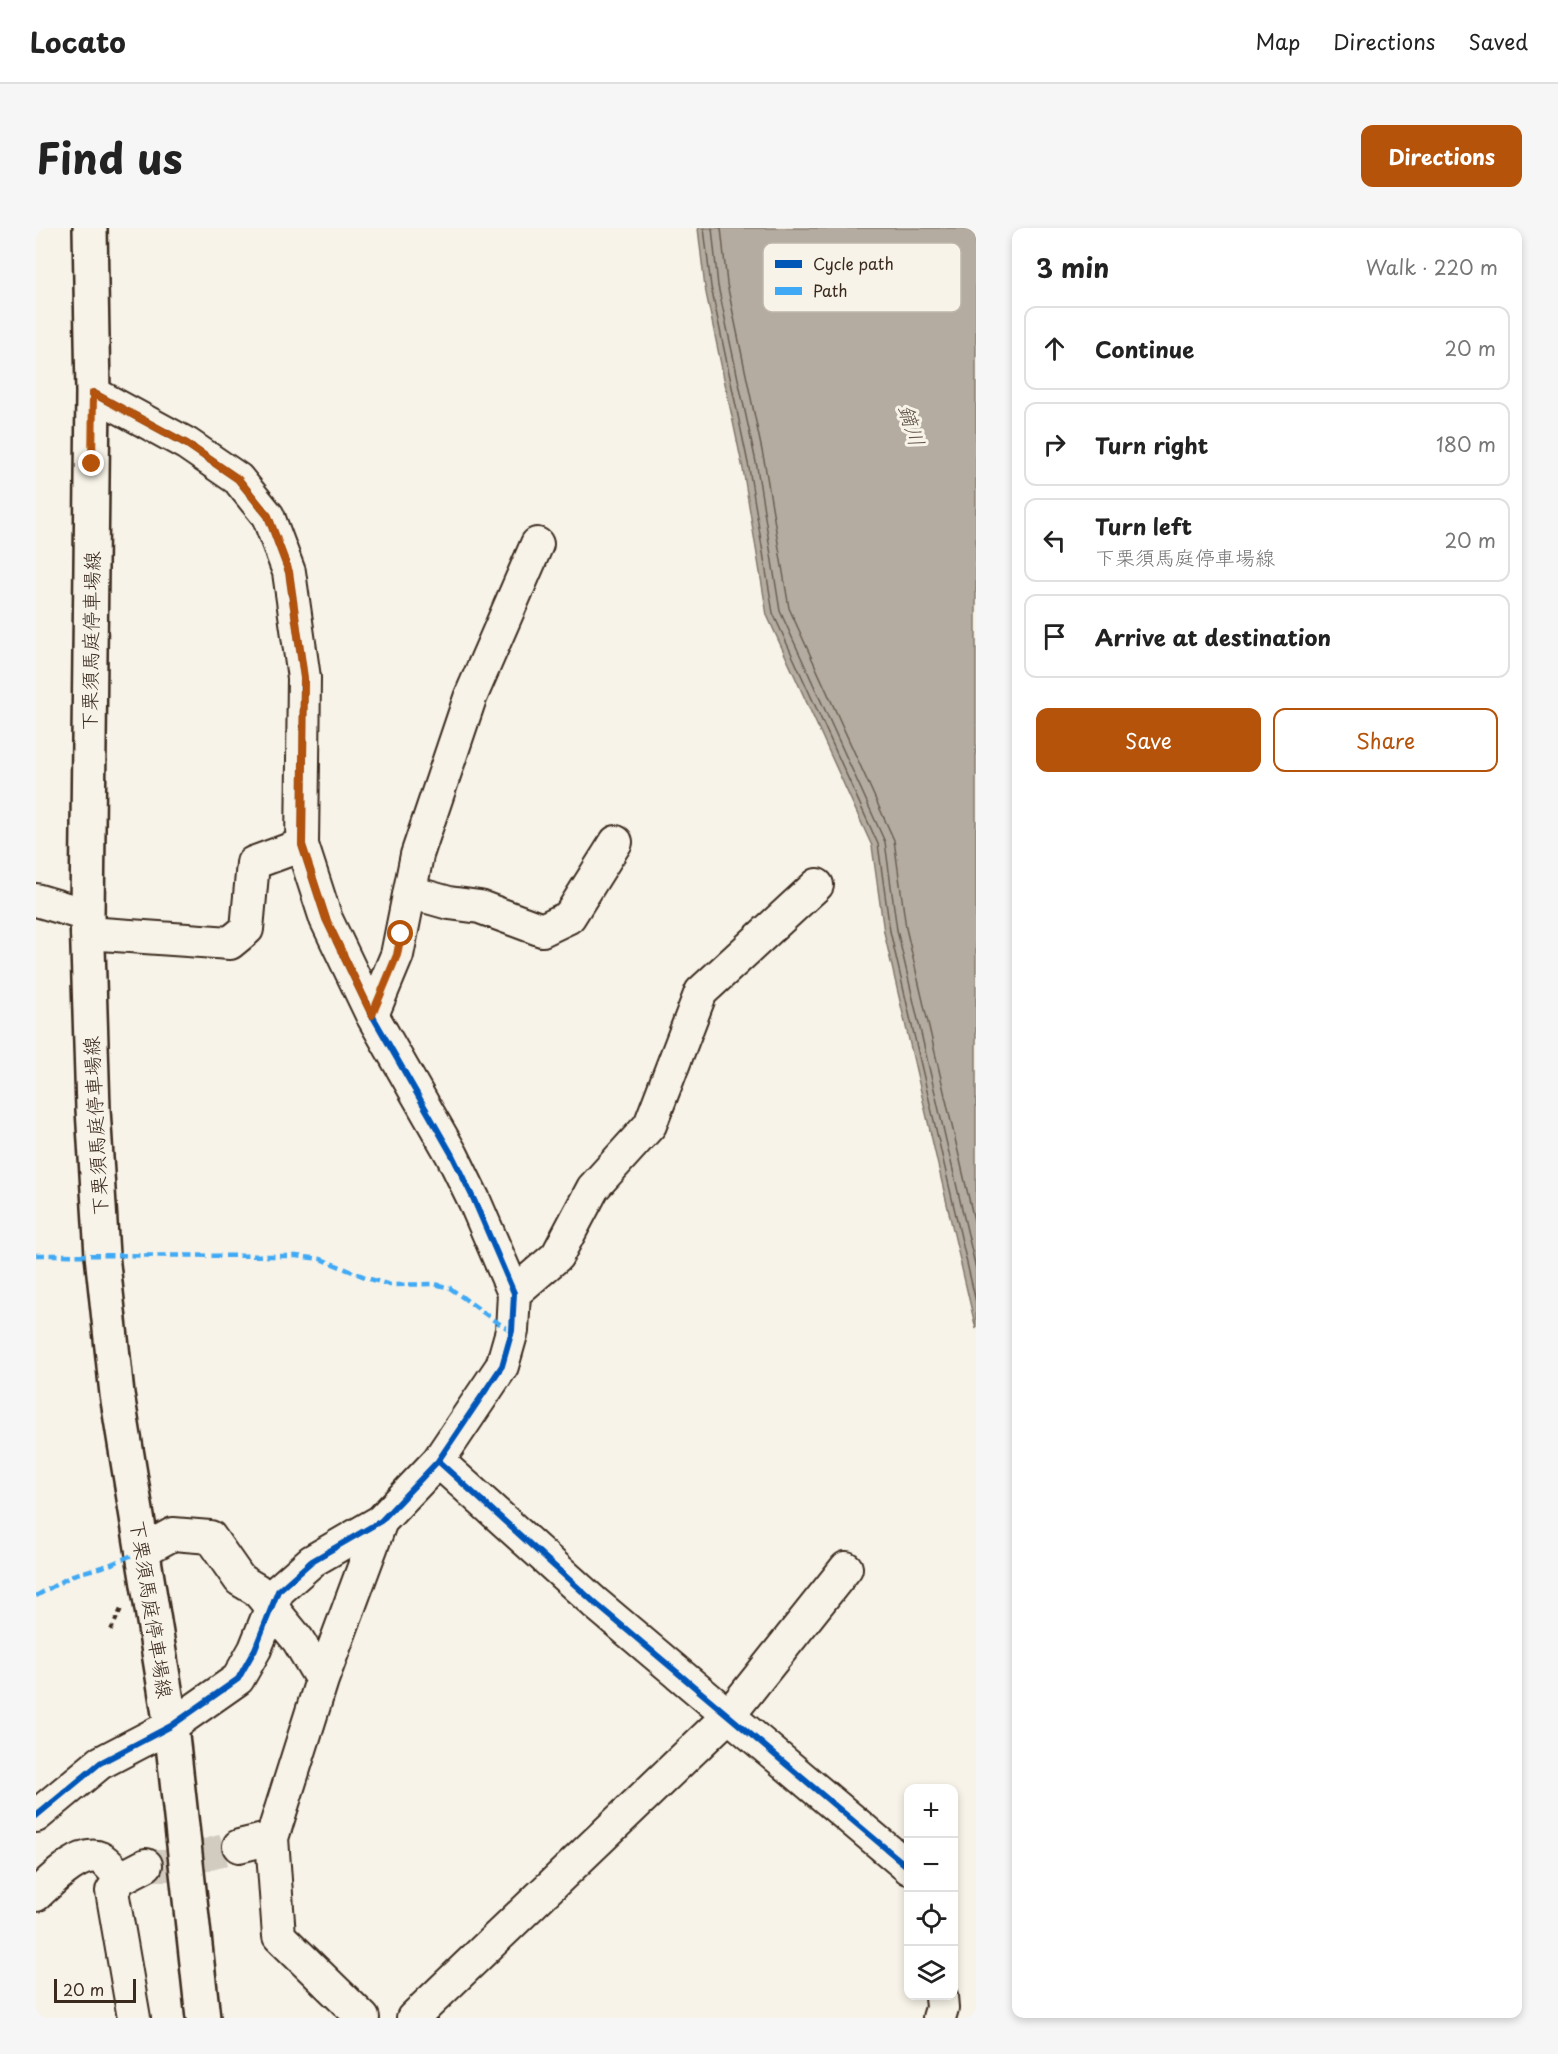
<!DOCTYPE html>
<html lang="en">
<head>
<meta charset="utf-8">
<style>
  body { margin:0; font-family:"Playpen Sans","Klee One",sans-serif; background:#f6f6f6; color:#222 }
  .controls { position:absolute; right:18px; bottom:18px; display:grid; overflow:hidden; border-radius:12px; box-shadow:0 3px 9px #0003 }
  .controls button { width:54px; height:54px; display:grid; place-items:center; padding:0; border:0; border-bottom:2px solid #e0e0e0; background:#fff; color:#222; font:30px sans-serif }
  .scale { position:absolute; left:18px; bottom:15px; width:82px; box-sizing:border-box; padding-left:6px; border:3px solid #3b2a1e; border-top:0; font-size:16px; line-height:21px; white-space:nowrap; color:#3b2a1e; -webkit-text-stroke:4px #f7f3e8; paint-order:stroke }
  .stop { position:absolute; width:18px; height:18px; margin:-14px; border:4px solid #b45309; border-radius:50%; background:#fff }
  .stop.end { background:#b45309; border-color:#fff; box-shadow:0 2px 6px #0008 }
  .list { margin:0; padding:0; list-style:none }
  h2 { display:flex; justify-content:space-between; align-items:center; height:78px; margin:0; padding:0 24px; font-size:26px }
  h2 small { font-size:20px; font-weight:400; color:#767676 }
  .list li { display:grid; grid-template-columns:39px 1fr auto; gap:18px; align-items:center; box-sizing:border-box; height:84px; margin:0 12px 12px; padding:0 12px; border:2px solid #e0e0e0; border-radius:12px }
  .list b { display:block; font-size:22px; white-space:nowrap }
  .list p { margin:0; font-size:20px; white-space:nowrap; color:#767676 }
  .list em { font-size:20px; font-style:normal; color:#767676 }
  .actions { display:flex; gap:12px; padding:18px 24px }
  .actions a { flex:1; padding:14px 0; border:2px solid #b45309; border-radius:12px; text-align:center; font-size:21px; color:#b45309 }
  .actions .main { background:#b45309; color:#fff }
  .icon { flex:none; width:33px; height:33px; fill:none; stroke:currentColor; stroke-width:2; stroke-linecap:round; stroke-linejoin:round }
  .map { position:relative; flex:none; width:940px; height:1790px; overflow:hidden; border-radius:12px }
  header { display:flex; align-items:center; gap:36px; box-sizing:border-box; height:84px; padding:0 30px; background:#fff; border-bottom:2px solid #e0e0e0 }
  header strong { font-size:28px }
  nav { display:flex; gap:33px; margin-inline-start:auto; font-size:21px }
  .intro { display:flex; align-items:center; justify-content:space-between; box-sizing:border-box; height:144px; padding:0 36px }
  h1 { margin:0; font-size:42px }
  .button { padding:15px 27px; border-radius:12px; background:#b45309; color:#fff; font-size:21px; font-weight:700 }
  main { display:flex; gap:36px; padding:0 36px }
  aside { flex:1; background:#fff; border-radius:12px; box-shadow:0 3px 9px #0003 }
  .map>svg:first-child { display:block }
  .water { fill:#b4aca0; stroke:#84786c; stroke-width:1.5 }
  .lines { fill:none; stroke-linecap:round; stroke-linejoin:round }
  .shore { stroke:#6b5e52; stroke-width:1.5 }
  .minor-tunnel { stroke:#d1cbc0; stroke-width:32; stroke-dasharray:32 16; stroke-linecap:butt }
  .minor-casing { stroke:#3b2a1e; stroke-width:36 }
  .major-casing { stroke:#3b2a1e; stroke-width:38 }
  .path { stroke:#3b2a1e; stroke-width:4; stroke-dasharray:4.5 4.5; stroke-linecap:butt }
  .minor { stroke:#f7f3e8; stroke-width:32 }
  .major { stroke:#f7f3e8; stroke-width:33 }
  .quiet { stroke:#3fa9f5; stroke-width:4.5; stroke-dasharray:9 4.5; stroke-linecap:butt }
  .cycleway-casing { stroke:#f7f3e8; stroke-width:10 }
  .cycleway { stroke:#0057b8; stroke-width:6 }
  .route { stroke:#b45309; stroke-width:8 }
  .labels { text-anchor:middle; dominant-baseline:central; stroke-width:6; stroke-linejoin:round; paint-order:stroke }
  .street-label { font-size:20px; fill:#3b2a1e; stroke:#f7f3e8 }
  .water-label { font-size:21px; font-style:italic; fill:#5f5145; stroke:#f7f3e8 }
  .key { fill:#f7f3e8; stroke:#bfb7ab; stroke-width:1.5 }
  .key-label { font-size:16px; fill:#3b2a1e }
</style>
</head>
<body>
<header>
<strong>Locato</strong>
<nav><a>Map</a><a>Directions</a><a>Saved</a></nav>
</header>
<div class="intro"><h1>Find us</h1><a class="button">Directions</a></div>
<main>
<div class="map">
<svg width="940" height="1790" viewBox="0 0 940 1790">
  <rect width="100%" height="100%" fill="#f7f3e8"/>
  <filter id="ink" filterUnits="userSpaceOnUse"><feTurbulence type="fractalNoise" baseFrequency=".0167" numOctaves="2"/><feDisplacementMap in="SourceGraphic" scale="12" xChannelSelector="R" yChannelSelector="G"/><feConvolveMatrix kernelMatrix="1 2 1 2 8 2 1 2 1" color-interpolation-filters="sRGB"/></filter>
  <g filter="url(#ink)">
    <path class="water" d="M662 0H940V1101L848 704 836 618 731 387 707 241 669 60Z"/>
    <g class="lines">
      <path class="shore" d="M668 0 675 59 713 240 737 385 842 616 854 703 940 1074
        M676 0 682 58 721 239 744 383 849 614 861 702 940 1041
        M685 0 691 56 729 237 753 380 858 612 870 700 940 1001"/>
      <path class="minor-tunnel" d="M110 1637H133L203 1618"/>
      <g class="minor-casing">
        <path id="minor" d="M374 664 413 675 444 679 506 702 533 689 580 614
          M0 672 51 687
          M51 705 194 715 211 701 217 635 266 617
          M336 787 361 727 381 627 434 470 501 316
          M478 1065 521 1028 557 960 614 897 665 764 781 657
          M402 1233 559 1375 873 1640
          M106 1323 137 1306 174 1309 204 1352 221 1362 262 1412 286 1452 236 1610 243 1708 327 1790
          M286 1452 345 1293
          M0 1588 64 1535 135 1498 202 1451 219 1421 242 1363 276 1333 345 1293 402 1233 466 1138 476 1103 478 1065 438 972 416 927 336 787 290 691 266 617 268 450 253 344 232 288 202 251 151 216 57 165
          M203 1618 236 1610
          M0 1667C13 1655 45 1621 64 1630 71 1633 79 1644 85 1650
          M98 1790 76 1663 85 1650 110 1637
          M377 1790 693 1487 810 1340
          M903 1790 906 1780 905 1768"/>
      </g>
      <g class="major-casing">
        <path id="major" d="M54 0 57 165 51 687 57 881 66 1027 81 1166 135 1498 167 1790"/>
      </g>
      <path class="path" d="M75 1402 85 1381"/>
      <use href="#minor" class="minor"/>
      <use href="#major" class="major"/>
      <path class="quiet" d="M0 1027 260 1028 285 1031 334 1051 354 1057 399 1056 414 1060 459 1093 476 1103
        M0 1368 37 1347 73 1337 106 1323"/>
      <g class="cycleway-casing">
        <path id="cycleway" d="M402 1233 559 1375 873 1640
          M0 1588 64 1535 135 1498 202 1451 219 1421 242 1363 276 1333 345 1293 402 1233 466 1138 476 1103 478 1065 438 972 416 927 336 787 290 691 266 617 268 450 253 344 232 288 202 251 151 216 57 165"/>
      </g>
      <use href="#cycleway" class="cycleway"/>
    </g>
  </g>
  <g class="lines" filter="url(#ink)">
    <path class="route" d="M56 236 57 165 151 216 202 251 232 288 253 344 268 450 266 617 290 691 336 787 361 727 365 706"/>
  </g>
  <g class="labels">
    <g class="street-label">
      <text transform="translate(54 413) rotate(-89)">下栗須馬庭停車場線</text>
      <text transform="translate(59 898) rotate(-93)">下栗須馬庭停車場線</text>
      <text transform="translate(116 1381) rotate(81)">下栗須馬庭停車場線</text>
    </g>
    <g class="water-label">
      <text transform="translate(877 197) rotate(73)">鏑川</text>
    </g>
  </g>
  <rect x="727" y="15" width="198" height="69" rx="9" class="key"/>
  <rect x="739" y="32" width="27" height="8" fill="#0057b8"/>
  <rect x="739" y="59" width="27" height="8" fill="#3fa9f5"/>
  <g class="key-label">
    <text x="777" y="42">Cycle path</text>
    <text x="777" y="69">Path</text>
  </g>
</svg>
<div class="controls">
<button>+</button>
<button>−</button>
<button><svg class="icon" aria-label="locate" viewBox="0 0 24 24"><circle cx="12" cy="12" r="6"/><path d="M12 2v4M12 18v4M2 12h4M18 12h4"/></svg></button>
<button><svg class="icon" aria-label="layers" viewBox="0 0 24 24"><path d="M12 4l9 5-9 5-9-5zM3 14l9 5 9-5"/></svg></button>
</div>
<div class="scale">20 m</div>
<div class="stop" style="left:365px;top:706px"></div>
<div class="stop end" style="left:56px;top:236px"></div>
</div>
<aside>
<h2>3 min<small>Walk · 220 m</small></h2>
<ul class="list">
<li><svg class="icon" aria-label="ahead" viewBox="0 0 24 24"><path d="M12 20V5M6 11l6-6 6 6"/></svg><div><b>Continue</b></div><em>20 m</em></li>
<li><svg class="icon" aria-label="right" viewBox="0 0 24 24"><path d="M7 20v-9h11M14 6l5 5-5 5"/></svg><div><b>Turn right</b></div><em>180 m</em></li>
<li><svg class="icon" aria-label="left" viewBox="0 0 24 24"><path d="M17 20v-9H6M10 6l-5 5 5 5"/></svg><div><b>Turn left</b><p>下栗須馬庭停車場線</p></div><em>20 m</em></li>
<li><svg class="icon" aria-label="arrive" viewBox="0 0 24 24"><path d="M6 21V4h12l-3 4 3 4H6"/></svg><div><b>Arrive at destination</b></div></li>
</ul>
<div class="actions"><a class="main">Save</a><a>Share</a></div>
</aside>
</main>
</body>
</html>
